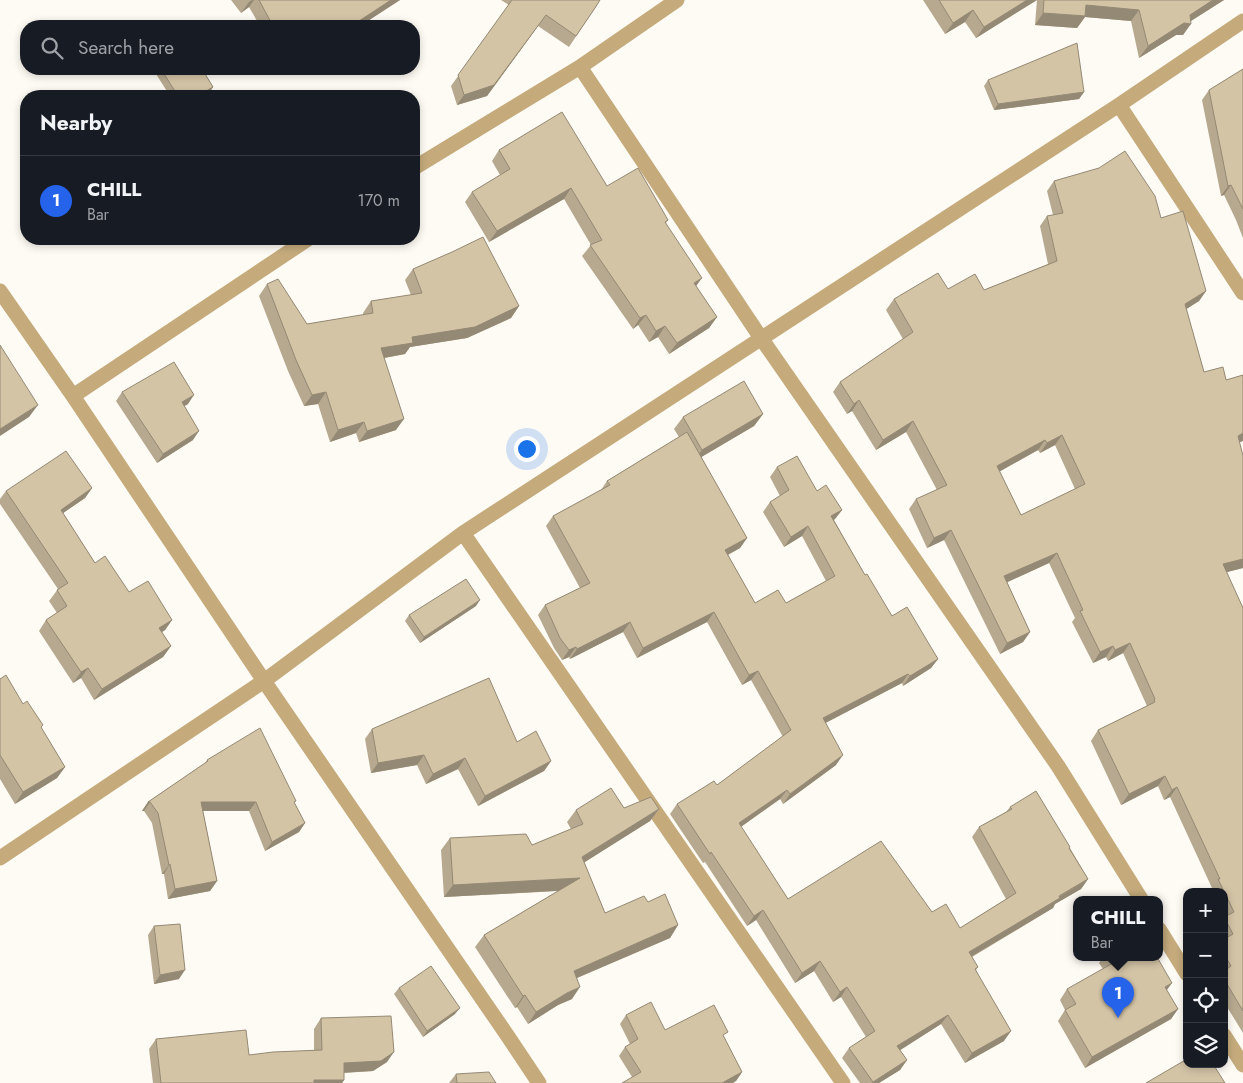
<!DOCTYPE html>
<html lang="en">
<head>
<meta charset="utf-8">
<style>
  body { margin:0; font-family:Jost,sans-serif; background:#242831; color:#f1f3f6 }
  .controls { position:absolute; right:15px; bottom:15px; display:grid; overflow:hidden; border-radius:10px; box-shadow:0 2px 8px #0003 }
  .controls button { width:45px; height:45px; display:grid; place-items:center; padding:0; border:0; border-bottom:1px solid #363941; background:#171b24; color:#f1f3f6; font:25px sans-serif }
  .you { position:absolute; left:526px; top:448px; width:18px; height:18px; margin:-12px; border:4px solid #fff; border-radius:50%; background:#1a73e8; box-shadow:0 0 0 8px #1a73e833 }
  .badge { display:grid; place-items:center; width:32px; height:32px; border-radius:50%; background:#2563eb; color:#fff; font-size:16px; font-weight:700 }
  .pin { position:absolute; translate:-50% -41px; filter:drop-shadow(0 1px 2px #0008) }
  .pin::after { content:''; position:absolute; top:26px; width:18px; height:15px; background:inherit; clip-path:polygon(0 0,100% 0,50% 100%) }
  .popup { position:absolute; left:1073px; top:896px; width:90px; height:65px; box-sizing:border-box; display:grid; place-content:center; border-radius:10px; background:#171b24; filter:drop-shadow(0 1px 4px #0005); font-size:16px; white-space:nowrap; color:#9ea1a6 }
  .popup b { font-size:19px; color:#f1f3f6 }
  .popup::after { content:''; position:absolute; left:50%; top:100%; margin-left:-10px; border:10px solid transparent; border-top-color:#171b24 }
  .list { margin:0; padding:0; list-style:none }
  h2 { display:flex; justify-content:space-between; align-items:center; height:65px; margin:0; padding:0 20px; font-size:21px }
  h2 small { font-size:16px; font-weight:400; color:#9ea1a6 }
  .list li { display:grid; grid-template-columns:32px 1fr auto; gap:15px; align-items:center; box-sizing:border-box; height:90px; padding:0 20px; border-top:1px solid #363941 }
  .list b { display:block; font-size:19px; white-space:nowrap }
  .list p { margin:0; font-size:16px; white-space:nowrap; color:#9ea1a6 }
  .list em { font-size:16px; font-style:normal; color:#9ea1a6 }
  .icon { flex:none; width:28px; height:28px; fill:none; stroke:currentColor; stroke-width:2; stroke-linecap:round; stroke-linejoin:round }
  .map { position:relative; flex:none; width:1243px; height:1083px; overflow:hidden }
  .search { position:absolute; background:#171b24; box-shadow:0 2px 8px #0003; left:20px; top:20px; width:400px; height:55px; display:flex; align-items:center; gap:12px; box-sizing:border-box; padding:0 18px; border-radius:20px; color:#9ea1a6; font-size:19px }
  .panel { position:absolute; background:#171b24; box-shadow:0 2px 8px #0003; left:20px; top:90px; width:400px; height:155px; border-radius:20px }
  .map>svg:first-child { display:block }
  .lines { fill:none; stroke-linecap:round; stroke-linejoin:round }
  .minor { stroke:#c5ab7c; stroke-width:15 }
  .wall { fill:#b6a98f; fill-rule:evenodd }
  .shaded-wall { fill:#948974 }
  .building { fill:#d4c4a6; stroke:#948974; fill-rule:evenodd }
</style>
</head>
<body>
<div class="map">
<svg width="1243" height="1083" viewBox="0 0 1243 1083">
  <rect width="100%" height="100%" fill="#fefbf5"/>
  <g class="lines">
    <path class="minor" d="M580 67 761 338 1058 766 1141 899
      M1119 105 1243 293
      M414 168 580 67 677 0
      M0 291 73 396 264 681 507 1035 539 1083
      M73 396 308 239
      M463 533 843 1083
      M0 858 264 681 463 533 1119 105 1243 21
      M1159 929 1187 974
      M1224 1035 1243 1065"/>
  </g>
  <path class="wall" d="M231 0H400L360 26H260L249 7 241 13Z
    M501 0H600L595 8 569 47 538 26 487 96 457 105 451 86 509 5Z
    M923 0H1224L1191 21 1183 35H1176L1139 58 1131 21 1085 17 1077 28 1035 25 1037 0 976 38 965 22 945 34Z
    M160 69H202L213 87 209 93 204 96H170L156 74Z
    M1243 69V238L1236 220 1224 195 1221 196 1202 100 1209 90Z
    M988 80 1084 92 1079 99 994 110 984 86Z
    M499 150 607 186 668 220 666 223 696 286 717 317 709 328 669 354 658 337 649 342 638 325 633 329 582 256 591 245 564 199 489 242 465 202 472 192 500 175 492 161Z
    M1054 181 1161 218 1206 291 1199 301 1186 309 1204 372 1226 380 1243 375V441L1239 442 1243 456V568L1226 572 1243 608V1033L1224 1002V892H1212L1211 890 1212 888 1170 797 1164 800 1158 786 1121 805 1091 741 1098 730 1147 706 1123 653 1108 661 1106 657 1093 663 1072 622 1075 618 1049 563 1007 582 1030 632 1023 642 1000 654 944 540 927 548 909 509 916 499 937 490 906 432 876 450 852 411 847 414 833 392 840 382 903 339 886 310 894 299 948 289 984 290 1048 264 1040 226 1047 216 1053 215 1047 191ZM1055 445 1075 489 1021 515 999 471 1038 450 1040 453Z
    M413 269 519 306 511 318 467 338 410 347 405 354 384 358 396 430 359 442 356 433 330 442 318 404 304 406 288 371 259 296 267 284 307 324 363 315V313L371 301 411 295 405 280Z
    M122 392 188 404 184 406 193 440 157 463 116 401Z
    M763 414 754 426 701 457 747 538 740 548 728 555 755 603H786L826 581 802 536 784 547 763 512 770 502 780 496 770 477 777 467 817 491 842 510 834 520 865 575 892 616 938 659 931 668 903 686 902 683 825 723 836 765 783 804 780 799 741 827 788 899 932 912 960 928 1006 899 972 837 979 827 1006 812 1010 807 1070 847V848L1088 879 1081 889 1055 904 1053 908 972 957 978 967 976 970 1004 1041 965 1063 941 1024 900 1050 907 1060 900 1070 879 1083H860L842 1058 849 1048 866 1037 841 997 833 1002 814 971 795 983 756 920 747 926 705 862 703 863 670 814 677 804 717 785 783 737 751 680 742 685 707 622 637 658 623 632 570 659 569 657 562 660 554 648 538 615 545 605 580 588 546 526 553 516 601 490 607 481 679 437 674 429 683 417Z
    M92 488 85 498 63 513 95 563 129 592 172 620 165 630 162 632 171 646 163 657 94 700 81 678 73 683 39 631 46 620 57 613 49 601 58 589 0 504V499L6 491Z
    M476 606 420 643 405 621 409 615Z
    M0 679 23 704 41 728 65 767 57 778 15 804 0 779Z
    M372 729 517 742 551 761 544 771 478 806 458 769 426 784 417 765 371 773 365 739Z
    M207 760 294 803 305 823 299 832 265 851 249 811H203L217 881 210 891 168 899 164 874H162L152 823 144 811H142L148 802 205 763Z
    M624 808 659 809 650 821 584 862 605 913 648 902 678 925 670 938 577 978 572 999 558 1005 528 1024 517 1007 515 1008 475 947 484 935 558 891 444 897 441 850 450 838 532 845 571 829 567 822 576 810Z
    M154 926 179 979 154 984 148 935Z
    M1103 957H1157L1167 991 1178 1009 1171 1019 1085 1068 1058 1021 1065 1010 1060 1000 1067 989 1103 969 1099 963Z
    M399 988 455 1014 423 1037 394 994Z
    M626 1015 665 1030 724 1038 742 1072 736 1081 632 1077 619 1056 625 1047 630 1044 620 1024Z
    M321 1018 387 1062 373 1071 344 1073V1080L342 1083H153L149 1049 156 1039 249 1055 314 1050V1029Z
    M456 1074 496 1083H449Z"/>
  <path class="shaded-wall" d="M252 0H254L249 7 241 13 249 2Z
    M391 0H400L360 26H354L356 23Z
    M1027 0H1037L976 38 984 27Z
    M1213 0H1224L1186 24H1191L1183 35H1176L1139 58 1148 46 1190 15Z
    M1086 5 1139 10 1131 21 1085 17 1077 28 1035 25 1043 13Z
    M973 10 965 22 945 34 953 23Z
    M538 26 487 96 457 105 464 95Z
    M213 87 209 93 204 96H198Z
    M1084 92 1079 99 994 110 998 104Z
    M1231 185 1224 195 1221 196 1228 186Z
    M571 188 564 199 489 242 497 231Z
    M702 278 694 289V283Z
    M1206 291 1199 301 1177 315 1185 304Z
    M519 306 511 318 467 338 410 347 405 354 373 360 381 348 412 337Z
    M646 315 638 325 633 329 640 318Z
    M717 317 709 328 669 354 677 343Z
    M665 326 658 337 649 342 656 331Z
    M326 392 318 404 304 406 312 395Z
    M194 395 188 404 176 411 182 402Z
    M859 400 852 411 847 414 854 404Z
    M38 405 29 417 0 436V429Z
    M763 414 754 426 693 462 702 450Z
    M404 419 396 430 359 442 367 431Z
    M913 421 906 432 876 450 883 440Z
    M364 422 356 433 330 442 338 430Z
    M199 431 193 440 157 463 163 454Z
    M1243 433V441L1230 446 1238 436Z
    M1062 435 1055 445 1040 453 1047 443Z
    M1045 440 1038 450 990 477 997 466Z
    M92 488 85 498 53 520 61 510Z
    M842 510 835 519 824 526 831 516Z
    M808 526 802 536 784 547 791 537Z
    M951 530 944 540 927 548 934 538Z
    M747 538 740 548 718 560 725 550Z
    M1057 553 1049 563 997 587 1004 576Z
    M1243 559V568L1216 575 1223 564Z
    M480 600 476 606 420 643 424 637Z
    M714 612 707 622 637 658 643 648Z
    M172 620 165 630 152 639 159 628Z
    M630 622 623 632 570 659 577 649Z
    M1030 632 1023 642 1000 654 1007 643Z
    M1130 643 1123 653 1108 661 1115 650Z
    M171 646 163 657 94 700 102 689Z
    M1113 646 1106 657 1093 663 1100 652Z
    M576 647 569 657 562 660 569 650Z
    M938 659 931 668 903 686 910 676Z
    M88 668 81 678 73 683 81 672Z
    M758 671 751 680 742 685 749 675Z
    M908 674 902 683 816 728 823 718Z
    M424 755 417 765 371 773 378 763Z
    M843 755 836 765 783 804 790 794Z
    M465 758 458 769 426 784 433 774Z
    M551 761 544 771 478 806 485 796Z
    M65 767 57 778 15 804 23 792Z
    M1165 776 1158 786 1121 805 1129 794Z
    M1177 787 1170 797 1164 800 1172 790Z
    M787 790 780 799 732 833 739 823Z
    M148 802H150L144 811H142Z
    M201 802H256L249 811H195Z
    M659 809 650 821 574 869 582 857Z
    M305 823 299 832 265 851 272 842Z
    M170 864 164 874H162L169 865Z
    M580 878 572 890 444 897 453 885Z
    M1088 879 1081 889 1055 904 1053 908 962 962 969 952Z
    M217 881 210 891 168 899 175 889Z
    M763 910 756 920 747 926 754 916Z
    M678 925 670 938 565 983 574 971Z
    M820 961 814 971 795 983 802 973Z
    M185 970 179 979 154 984 160 975Z
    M1172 983 1164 994 1165 987Z
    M580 987 572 999 558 1005 528 1024 536 1012 567 993Z
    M847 987 841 997 833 1002 840 992Z
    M525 995 517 1007 515 1008 523 996Z
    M460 1008 455 1014 423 1037 427 1031Z
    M1178 1009 1171 1019 1085 1068 1092 1057Z
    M948 1015 941 1024 891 1056 897 1046Z
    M1011 1031 1004 1041 965 1063 972 1053Z
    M394 1052 387 1062 373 1071 337 1073 344 1063Z
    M907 1060 900 1070 879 1083H872Z
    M742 1072 736 1081 733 1083H722Z
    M314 1080H344L342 1083H312Z"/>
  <path class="building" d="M259 0H391L356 23 357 26H273Z
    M512 0H600L595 8 576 36 546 15 494 85 464 95 458 75Z
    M939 0H1027L984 27 973 10 953 23Z
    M1044 0H1213L1190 15 1191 24 1184 23 1148 46 1139 10 1086 5 1085 16 1043 13Z
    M1077 43 1084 92 998 104 988 80Z
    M161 69H202L213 87 198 96H178Z
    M1243 69V209L1231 185 1228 186 1209 90Z
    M562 112 607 186 638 168 668 220 665 222 702 278 694 283 717 317 677 343 665 326 656 331 646 315 640 318 590 245 602 240 571 188 497 231 472 192 510 169 499 150Z
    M1125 151 1155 196 1161 218 1183 211 1206 291 1185 304 1204 372 1223 367 1226 380 1243 375V433L1238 436 1243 456V559L1223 564 1243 608V1011L1224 979V971L1231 966 1224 954V939L1233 934 1224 917 1234 912 1218 879H1220L1177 787 1172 790 1165 776 1129 794 1098 730 1155 702 1154 700 1155 699 1130 643 1115 650 1113 646 1100 652 1080 611 1083 610 1057 553 1004 576 1030 632 1007 643 951 530 934 538 916 499 947 485 913 421 883 440 859 400 854 404 840 382 913 332 894 299 938 273 948 289 975 274 984 290 1057 261 1047 216 1063 213 1054 181 1099 168ZM1062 435 1085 484 1021 515 997 466 1045 440 1047 443Z
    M483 237 519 306 475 327 412 337 413 343 381 348 404 419 367 431 364 422 338 430 326 392 312 395 296 360 267 284 278 279 307 324 373 313 371 301 422 293 413 269 452 252Z
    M0 345 38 405 0 429Z
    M174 362 194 395 182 402 199 431 163 454 122 392Z
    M744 381 763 414 702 450 683 417Z
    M687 432 747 538 725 550 755 603 778 590 786 603 835 576 808 526 791 537 770 502 789 490 777 467 797 456 817 491 826 485 842 510 831 516 865 575 867 574 892 616 907 607 938 659 910 676 908 674 823 718 843 755 790 794 787 790 739 823 788 899 881 841 932 912 946 904 960 928 1016 893 979 827 1012 809 1010 807 1036 791 1070 847 1069 848 1088 879 1059 896 1060 898 969 952 978 967 975 969 1011 1031 972 1053 948 1015 897 1046 907 1060 873 1082 849 1048 875 1031 847 987 840 992 820 961 802 973 763 910 754 916 711 852 710 854 677 804 714 781 717 785 791 730 758 671 749 675 714 612 643 648 630 622 577 649 576 647 569 650 560 638 545 605 590 583 553 516 610 485 607 481Z
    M66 451 92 488 61 510 95 563 105 556 129 592 148 581 172 620 159 628 171 646 102 689 88 668 81 672 46 620 67 606 57 590 68 583 6 491Z
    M466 579 480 600 424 637 409 615Z
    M6 675 23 704 27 701 43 725 41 727 65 767 23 792 0 755V679Z
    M489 678 517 742 536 731 551 761 485 796 465 758 433 774 424 755 378 763 372 729Z
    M260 728 296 801 294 802 305 823 272 842 256 802H201L217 881 175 889 170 864 169 865 158 813 150 802H148L208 761 207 760Z
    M611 788 624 808 651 797 659 809 582 857 605 913 644 896 648 902 665 894 678 925 574 971 580 987 567 993 536 1012 525 995 523 996 484 935 580 878 453 885 450 838 526 834 532 845 583 824 576 810Z
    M180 924 185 970 160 975 154 926Z
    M1110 957H1157L1172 983 1165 987 1178 1009 1092 1057 1065 1010 1076 1004 1067 989 1113 963Z
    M431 966 460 1008 427 1031 399 988Z
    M651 1002 665 1030 714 1005 728 1032 723 1035 742 1072 722 1083H622L641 1072 625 1047 638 1039 626 1015Z
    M391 1016 394 1052 381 1061 344 1063V1080H314V1083H161L156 1039 246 1030 249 1055 273 1052 322 1050 321 1018Z
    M1187 1059V1064H1213L1225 1083H1146Z
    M489 1072 496 1083H457L456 1074Z"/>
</svg>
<div class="controls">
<button>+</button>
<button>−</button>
<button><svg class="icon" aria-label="locate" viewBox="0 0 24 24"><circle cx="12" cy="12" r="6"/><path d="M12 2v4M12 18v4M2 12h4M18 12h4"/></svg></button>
<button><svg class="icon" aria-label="layers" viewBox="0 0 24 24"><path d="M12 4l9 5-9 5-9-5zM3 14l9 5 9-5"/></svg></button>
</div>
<div class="you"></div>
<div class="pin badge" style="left:1118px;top:1018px">1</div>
<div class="popup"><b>CHILL</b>Bar</div>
<div class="search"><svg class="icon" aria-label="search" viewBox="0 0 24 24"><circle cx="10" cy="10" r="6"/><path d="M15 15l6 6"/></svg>Search here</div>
<section class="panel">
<h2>Nearby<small></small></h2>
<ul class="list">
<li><span class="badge">1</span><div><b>CHILL</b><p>Bar</p></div><em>170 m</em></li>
</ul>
</section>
</div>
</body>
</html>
